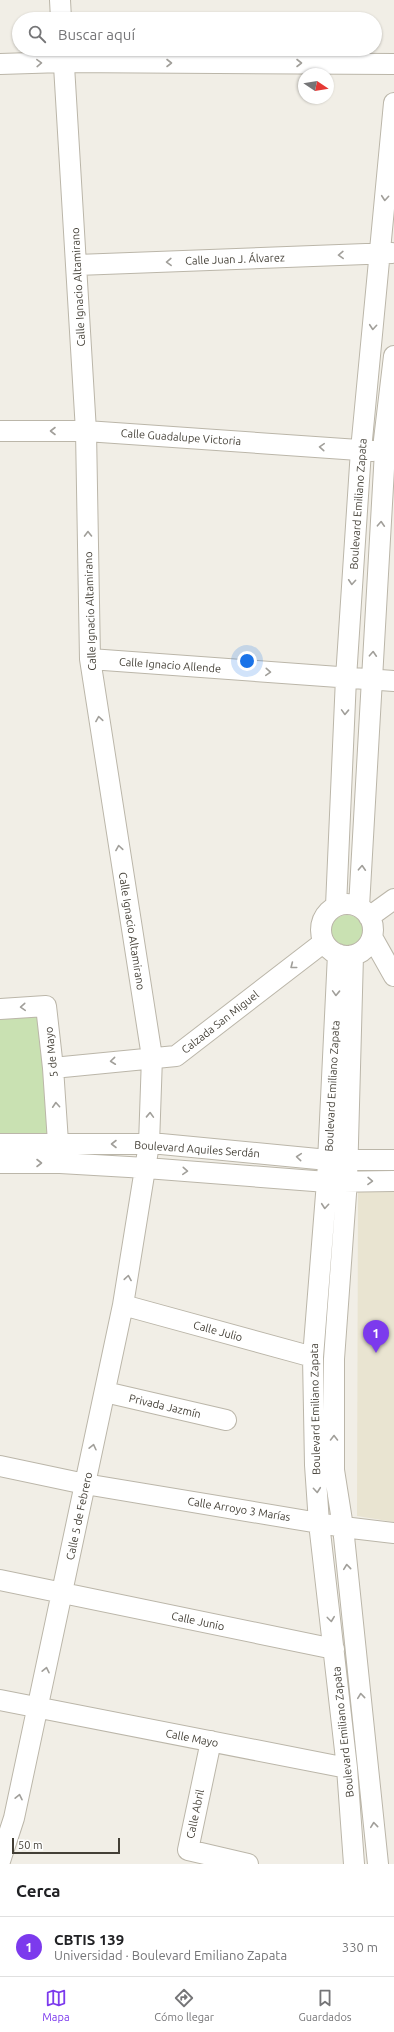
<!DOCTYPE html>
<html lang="es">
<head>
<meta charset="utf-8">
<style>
  body { margin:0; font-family:Ubuntu,sans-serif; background:#f6f6f6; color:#202124 }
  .compass { position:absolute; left:298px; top:68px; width:36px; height:36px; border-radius:50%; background:#fff; box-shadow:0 1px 3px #0004; rotate:102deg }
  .scale { position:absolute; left:12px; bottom:10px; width:108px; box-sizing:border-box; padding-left:4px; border:2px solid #433f36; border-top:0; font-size:11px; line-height:14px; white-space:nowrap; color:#433f36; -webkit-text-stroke:3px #fff; paint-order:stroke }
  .you { position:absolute; left:247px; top:661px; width:14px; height:14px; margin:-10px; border:3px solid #fff; border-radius:50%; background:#1a73e8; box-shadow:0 0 0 6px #1a73e833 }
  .badge { display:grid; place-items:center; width:26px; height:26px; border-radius:50%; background:#7c3aed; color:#fff; font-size:13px; font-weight:700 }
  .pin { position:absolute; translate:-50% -33px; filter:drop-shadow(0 1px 2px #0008) }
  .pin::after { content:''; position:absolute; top:21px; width:14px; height:12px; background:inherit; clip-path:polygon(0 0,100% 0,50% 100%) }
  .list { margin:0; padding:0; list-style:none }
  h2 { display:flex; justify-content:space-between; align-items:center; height:52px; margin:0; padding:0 16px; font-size:17px }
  h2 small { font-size:13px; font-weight:400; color:#757577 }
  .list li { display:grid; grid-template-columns:26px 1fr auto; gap:12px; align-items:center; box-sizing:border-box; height:60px; padding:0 16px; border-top:1px solid #e0e0e0 }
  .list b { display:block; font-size:15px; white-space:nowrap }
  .list p { margin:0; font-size:13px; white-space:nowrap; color:#757577 }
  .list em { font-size:13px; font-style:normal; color:#757577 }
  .icon { flex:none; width:22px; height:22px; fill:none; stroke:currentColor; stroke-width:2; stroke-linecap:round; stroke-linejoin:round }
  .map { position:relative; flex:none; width:394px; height:1864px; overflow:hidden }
  .search { position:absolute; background:#fff; box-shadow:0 1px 3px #0004; left:12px; right:12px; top:12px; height:44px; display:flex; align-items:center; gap:10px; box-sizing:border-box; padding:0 14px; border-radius:22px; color:#757577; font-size:15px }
  .sheet { height:112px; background:#fff }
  nav { display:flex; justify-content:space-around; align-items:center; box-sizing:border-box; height:56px; border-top:1px solid #e0e0e0; background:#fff; font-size:11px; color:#757577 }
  nav a { display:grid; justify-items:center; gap:2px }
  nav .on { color:#7c3aed }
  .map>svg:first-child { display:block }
  .education { fill:#e9e4d1 }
  .green { fill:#c9e1b2 }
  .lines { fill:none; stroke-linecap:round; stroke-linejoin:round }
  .minor-casing { stroke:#bbb6a9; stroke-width:22 }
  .minor { stroke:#fff; stroke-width:20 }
  .oneway { stroke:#a19f9a }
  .labels { text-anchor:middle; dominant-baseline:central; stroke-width:3.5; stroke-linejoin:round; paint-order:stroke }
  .street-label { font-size:11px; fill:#433f36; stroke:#fff }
</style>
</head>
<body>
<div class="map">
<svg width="394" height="1864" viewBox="0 0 394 1864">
  <rect width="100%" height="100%" fill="#f1eee6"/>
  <path class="education" d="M358 1190 394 1191V1522L357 1516Z"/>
  <path class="green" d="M330 932a17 17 0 1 1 34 0a17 17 0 1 1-34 0Z
    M40 1012 53 1138H0V1017Z"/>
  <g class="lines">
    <g class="minor-casing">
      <path id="minor" d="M60 0 61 19
        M0 64 63 62 394 64
        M77 265 392 253
        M0 431H86L373 451
        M90 659 394 681
        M321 930a26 26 0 1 1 52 0a26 26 0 1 1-52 0Z
        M336 906 346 678 361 450 394 103
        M359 907 385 451 384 440 394 356
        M369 917 394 899
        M372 937 394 976
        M338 954 327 1182 313 1357 315 1465 319 1523 347 1768 354 1864
        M353 955 347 1180 334 1359V1470L343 1527 378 1864
        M0 1009 46 1006 53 1068 59 1157
        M53 1068 176 1056 324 942
        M0 1144H161L328 1160H394
        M0 1163H60L146 1168 327 1182 394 1181
        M123 1305 313 1357
        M105 1392 226 1420
        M0 1466 85 1484 343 1527 394 1533
        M0 1580 334 1649
        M0 1700 347 1768
        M211 1741 188 1850 248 1864
        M0 1861 14 1818 123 1305 149 1144 152 1057 90 659 86 431 63 49"/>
    </g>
    <use href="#minor" class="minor"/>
  </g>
  <defs><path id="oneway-chevron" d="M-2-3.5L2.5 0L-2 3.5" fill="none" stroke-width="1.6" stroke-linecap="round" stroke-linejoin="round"/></defs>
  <g class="oneway">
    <use href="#oneway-chevron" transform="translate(39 63) rotate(-2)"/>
    <use href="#oneway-chevron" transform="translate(169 63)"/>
    <use href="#oneway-chevron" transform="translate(299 63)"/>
    <use href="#oneway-chevron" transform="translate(385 198) rotate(95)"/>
    <use href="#oneway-chevron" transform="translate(341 255) rotate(178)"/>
    <use href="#oneway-chevron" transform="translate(169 262) rotate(178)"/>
    <use href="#oneway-chevron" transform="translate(373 327) rotate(95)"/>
    <use href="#oneway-chevron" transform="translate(53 431) rotate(180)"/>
    <use href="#oneway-chevron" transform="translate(322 447) rotate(-176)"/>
    <use href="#oneway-chevron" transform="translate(381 524) rotate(-87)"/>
    <use href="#oneway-chevron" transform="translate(88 534) rotate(-91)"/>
    <use href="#oneway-chevron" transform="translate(352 582) rotate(94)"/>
    <use href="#oneway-chevron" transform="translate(373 654) rotate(-87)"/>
    <use href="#oneway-chevron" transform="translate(268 672) rotate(4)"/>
    <use href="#oneway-chevron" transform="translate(345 712) rotate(92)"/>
    <use href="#oneway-chevron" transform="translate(99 719) rotate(-99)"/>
    <use href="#oneway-chevron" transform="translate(119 848) rotate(-99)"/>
    <use href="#oneway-chevron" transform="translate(362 868) rotate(-87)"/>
    <use href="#oneway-chevron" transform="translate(293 966) rotate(142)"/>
    <use href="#oneway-chevron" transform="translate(336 993) rotate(92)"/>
    <use href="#oneway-chevron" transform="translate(23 1007) rotate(176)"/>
    <use href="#oneway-chevron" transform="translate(113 1061) rotate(174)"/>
    <use href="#oneway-chevron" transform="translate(56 1105) rotate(-94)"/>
    <use href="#oneway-chevron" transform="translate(150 1115) rotate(-88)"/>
    <use href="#oneway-chevron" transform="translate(114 1144) rotate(180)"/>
    <use href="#oneway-chevron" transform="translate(299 1157) rotate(-175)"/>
    <use href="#oneway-chevron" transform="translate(39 1163)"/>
    <use href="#oneway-chevron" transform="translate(185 1171) rotate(4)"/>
    <use href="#oneway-chevron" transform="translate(370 1181) rotate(1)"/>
    <use href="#oneway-chevron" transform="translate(325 1206) rotate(95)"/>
    <use href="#oneway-chevron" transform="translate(128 1278) rotate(-81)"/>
    <use href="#oneway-chevron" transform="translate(334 1438) rotate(-90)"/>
    <use href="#oneway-chevron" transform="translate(93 1447) rotate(-77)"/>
    <use href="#oneway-chevron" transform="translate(317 1490) rotate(85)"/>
    <use href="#oneway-chevron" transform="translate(347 1567) rotate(-96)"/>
    <use href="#oneway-chevron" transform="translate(331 1619) rotate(83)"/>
    <use href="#oneway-chevron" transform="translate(46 1670) rotate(-78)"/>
    <use href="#oneway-chevron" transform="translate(361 1696) rotate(-96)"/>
    <use href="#oneway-chevron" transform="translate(19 1797) rotate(-78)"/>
    <use href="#oneway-chevron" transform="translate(374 1825) rotate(-96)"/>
  </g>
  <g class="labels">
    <g class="street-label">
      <text transform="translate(235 259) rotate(-2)">Calle Juan J. Álvarez</text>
      <text transform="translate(78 287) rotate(-93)">Calle Ignacio Altamirano</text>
      <text transform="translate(181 437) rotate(4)">Calle Guadalupe Victoria</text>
      <text transform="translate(358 504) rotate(-86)">Boulevard Emiliano Zapata</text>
      <text transform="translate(90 611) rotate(-92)">Calle Ignacio Altamirano</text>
      <text transform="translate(170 665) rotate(4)">Calle Ignacio Allende</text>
      <text transform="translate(132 931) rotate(81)">Calle Ignacio Altamirano</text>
      <text transform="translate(220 1022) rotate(-38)">Calzada San Miguel</text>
      <text transform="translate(51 1052) rotate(-96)">5 de Mayo</text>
      <text transform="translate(332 1086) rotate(-87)">Boulevard Emiliano Zapata</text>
      <text transform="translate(197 1149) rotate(4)">Boulevard Aquiles Serdán</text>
      <text transform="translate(218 1331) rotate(15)">Calle Julio</text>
      <text transform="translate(165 1406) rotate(13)">Privada Jazmín</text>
      <text transform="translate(315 1409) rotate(-91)">Boulevard Emiliano Zapata</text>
      <text transform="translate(239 1509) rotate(9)">Calle Arroyo 3 Marías</text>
      <text transform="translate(79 1516) rotate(-78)">Calle 5 de Febrero</text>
      <text transform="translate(198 1621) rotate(12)">Calle Junio</text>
      <text transform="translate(343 1732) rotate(-96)">Boulevard Emiliano Zapata</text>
      <text transform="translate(192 1738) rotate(11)">Calle Mayo</text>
      <text transform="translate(195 1814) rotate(-78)">Calle Abril</text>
    </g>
  </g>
</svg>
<svg class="compass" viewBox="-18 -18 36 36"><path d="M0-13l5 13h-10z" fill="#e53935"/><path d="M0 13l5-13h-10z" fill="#757577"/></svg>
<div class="scale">50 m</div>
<div class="you"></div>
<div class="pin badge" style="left:376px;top:1353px">1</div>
<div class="search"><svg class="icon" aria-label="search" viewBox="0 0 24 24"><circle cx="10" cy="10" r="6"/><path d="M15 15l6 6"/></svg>Buscar aquí</div>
</div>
<section class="sheet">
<h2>Cerca<small></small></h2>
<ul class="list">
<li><span class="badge">1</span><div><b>CBTIS 139</b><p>Universidad · Boulevard Emiliano Zapata</p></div><em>330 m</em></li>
</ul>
</section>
<nav>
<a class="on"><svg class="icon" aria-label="map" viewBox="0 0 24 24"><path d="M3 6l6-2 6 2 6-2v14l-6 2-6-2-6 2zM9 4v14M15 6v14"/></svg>Mapa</a>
<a><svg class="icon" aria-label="directions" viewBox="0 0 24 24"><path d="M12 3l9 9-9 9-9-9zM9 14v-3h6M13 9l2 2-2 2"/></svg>Cómo llegar</a>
<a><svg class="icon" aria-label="saved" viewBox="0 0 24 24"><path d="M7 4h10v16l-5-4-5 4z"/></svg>Guardados</a>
</nav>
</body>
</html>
